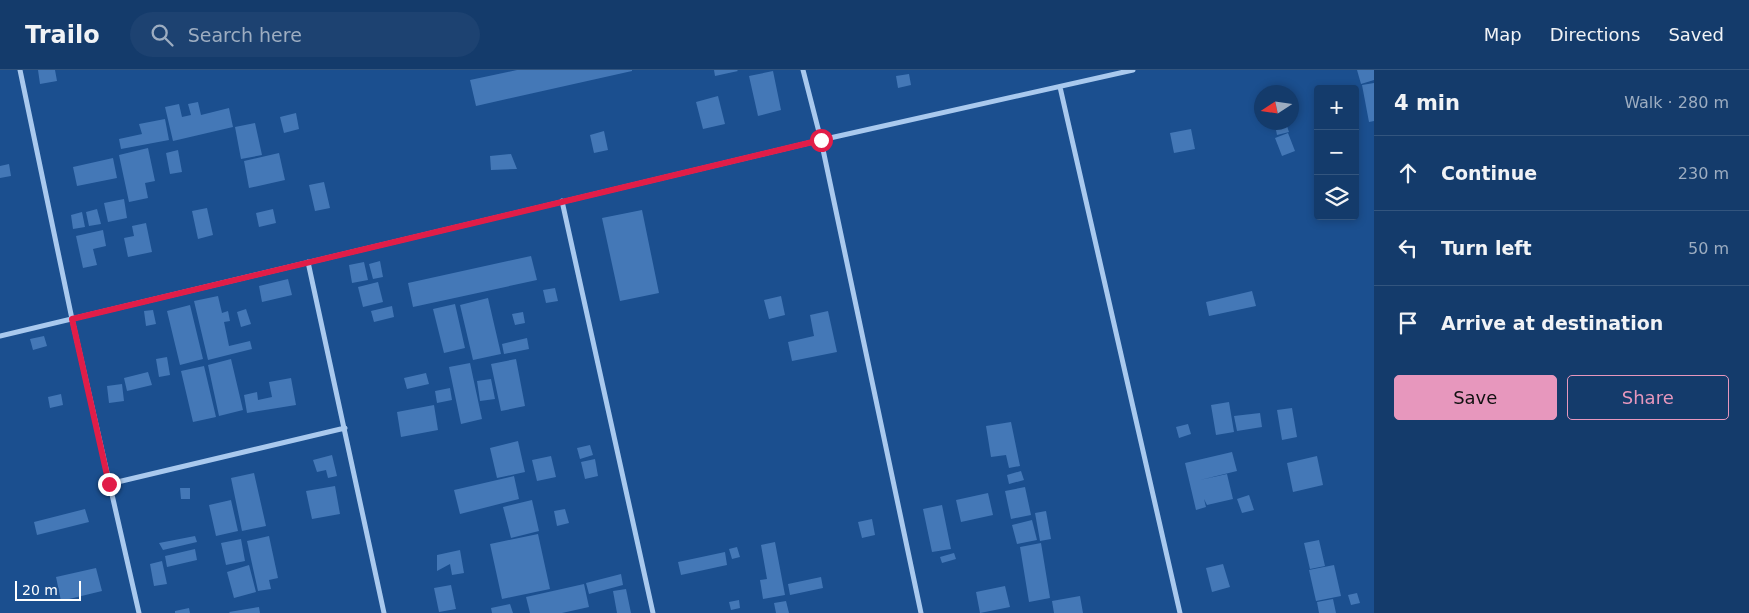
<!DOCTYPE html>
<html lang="en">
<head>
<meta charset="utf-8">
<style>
  body { margin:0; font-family:"DejaVu Sans",sans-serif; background:#1d4271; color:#f1f3f6 }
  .controls { position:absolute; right:15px; top:15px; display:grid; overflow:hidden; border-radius:5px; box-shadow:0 2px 8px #0003 }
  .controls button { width:45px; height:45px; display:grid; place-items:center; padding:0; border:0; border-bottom:1px solid #33557e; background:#143b6b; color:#f1f3f6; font:25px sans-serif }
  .compass { position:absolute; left:1254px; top:15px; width:45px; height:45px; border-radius:50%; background:#143b6b; box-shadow:0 2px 8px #0003; rotate:258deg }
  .scale { position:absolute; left:15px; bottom:12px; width:66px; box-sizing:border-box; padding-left:5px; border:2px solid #fff; border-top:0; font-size:14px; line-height:18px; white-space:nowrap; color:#fff; -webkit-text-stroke:4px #1b4f8f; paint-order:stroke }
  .stop { position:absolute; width:15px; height:15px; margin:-11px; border:4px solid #e11d48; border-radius:50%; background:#fff }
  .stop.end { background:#e11d48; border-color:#fff; box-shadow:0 1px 5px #0008 }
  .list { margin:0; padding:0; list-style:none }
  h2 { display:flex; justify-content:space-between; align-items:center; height:65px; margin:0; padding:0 20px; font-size:21px }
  h2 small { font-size:16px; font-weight:400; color:#9dadc1 }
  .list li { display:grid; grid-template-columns:32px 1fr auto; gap:15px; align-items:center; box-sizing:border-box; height:75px; padding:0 20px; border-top:1px solid #33557e }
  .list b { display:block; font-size:19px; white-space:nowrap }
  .list em { font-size:16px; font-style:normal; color:#9dadc1 }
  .actions { display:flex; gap:10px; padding:15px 20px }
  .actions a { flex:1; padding:11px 0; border:1px solid #e797bd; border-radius:5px; text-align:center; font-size:18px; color:#e797bd }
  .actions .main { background:#e797bd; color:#111 }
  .icon { flex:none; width:28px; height:28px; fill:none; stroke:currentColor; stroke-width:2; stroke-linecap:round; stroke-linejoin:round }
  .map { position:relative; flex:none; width:1374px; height:543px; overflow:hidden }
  header { display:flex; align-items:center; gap:30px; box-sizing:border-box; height:70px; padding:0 25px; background:#143b6b; border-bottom:1px solid #33557e }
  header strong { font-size:24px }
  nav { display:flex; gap:28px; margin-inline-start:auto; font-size:18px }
  .search { width:350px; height:45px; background:#1d4271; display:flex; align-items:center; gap:12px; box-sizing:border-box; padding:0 18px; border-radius:28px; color:#9dadc1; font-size:19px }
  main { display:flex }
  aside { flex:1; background:#143b6b }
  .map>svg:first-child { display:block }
  .building { fill:#4478b7 }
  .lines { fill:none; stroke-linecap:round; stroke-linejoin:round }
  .street { stroke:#a9c9ee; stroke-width:5 }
  .route { stroke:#e11d48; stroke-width:6 }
</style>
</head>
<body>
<header>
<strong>Trailo</strong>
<div class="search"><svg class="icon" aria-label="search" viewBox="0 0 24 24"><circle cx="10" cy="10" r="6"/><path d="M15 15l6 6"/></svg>Search here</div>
<nav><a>Map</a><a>Directions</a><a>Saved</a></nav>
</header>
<main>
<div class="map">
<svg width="1374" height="543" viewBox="0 0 1374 543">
  <rect width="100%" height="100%" fill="#1b4f8f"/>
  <path class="building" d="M38 0H55L57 11 40 14Z
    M517 0H632V1L476 36 470 10Z
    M714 0H737L738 1 715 6Z
    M1357 0H1374V10L1361 14Z
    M773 1 781 40 758 46 749 6Z
    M909 4 911 15 898 18 896 6Z
    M1374 13V51L1369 52 1362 15Z
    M718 26 725 54 703 59 696 32Z
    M198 32 201 45 229 38 233 57 173 71 165 37 179 34 182 47 191 45 188 34Z
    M296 43 299 59 284 63 280 47Z
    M165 49 169 70 121 79 119 69 142 64 139 54Z
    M255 53 262 85 241 89 235 57Z
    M1286 53 1289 62 1277 65 1275 55Z
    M1191 59 1195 79 1174 83 1170 63Z
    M604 61 608 80 594 83 590 65Z
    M1288 63 1295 81 1282 86 1275 68Z
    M148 78 155 111 145 113 148 128 129 132 119 85Z
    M178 80 182 102 170 104 166 83Z
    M279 83 285 110 249 118 244 91Z
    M511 84 517 99 491 100 490 86Z
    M113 88 117 108 77 116 73 97Z
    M9 94 11 106 0 108V96Z
    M324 112 330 138 315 141 309 115Z
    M124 129 127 148 108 152 104 133Z
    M207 138 213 165 198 169 192 141Z
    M97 139 101 154 89 156 86 142Z
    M273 139 276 153 259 157 256 143Z
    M642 140 659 223 620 231 602 148Z
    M82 142 85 157 73 159 71 145Z
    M146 153 152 182 128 187 124 168 134 166 132 156Z
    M103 160 106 176 93 179 97 195 83 198 76 166Z
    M531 186 537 210 413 237 408 213Z
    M380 191 383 207 373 209 369 194Z
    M364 192 368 210 352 213 349 195Z
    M288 209 292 225 262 232 259 216Z
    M378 212 383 232 363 237 358 217Z
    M555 218 558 231 546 233 543 220Z
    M1252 221 1256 236 1209 246 1206 232Z
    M218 226 222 243 228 241 230 251 224 252 229 276 250 271 252 279 208 290 194 231Z
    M781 226 785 245 769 249 764 230Z
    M488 228 501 284 473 290 460 235Z
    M455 234 465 278 444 283 433 239Z
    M190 235 203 289 180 295 167 241Z
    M392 236 394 247 374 252 371 241Z
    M246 239 251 254 241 257 237 242Z
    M153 240 156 254 146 256 144 241Z
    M828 241 837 282 792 291 788 272 814 266 810 245Z
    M523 242 525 253 515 255 512 244Z
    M44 266 47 276 33 280 30 269Z
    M527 268 529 279 504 284 502 274Z
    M167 287 170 305 159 307 156 289Z
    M231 289 243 340 219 346 208 295Z
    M516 289 525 336 501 341 491 294Z
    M470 293 482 349 461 354 449 297Z
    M204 296 216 347 193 352 181 301Z
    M148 302 152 315 127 321 124 308Z
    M426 303 429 314 407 319 404 308Z
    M291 308 296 335 247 343 244 325 257 322 258 330 272 327 269 312Z
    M491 309 495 329 480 331 477 311Z
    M122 314 124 331 109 333 107 316Z
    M450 318 452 330 437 333 435 321Z
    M61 324 63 335 50 338 48 327Z
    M1229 332 1234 362 1216 365 1211 335Z
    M434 335 438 360 401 367 397 342Z
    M1292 338 1297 367 1282 370 1277 340Z
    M1260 343 1262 357 1237 361 1234 346Z
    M1011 352 1020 396 1009 398 1006 385 991 387 986 356Z
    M1188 354 1191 364 1179 368 1176 357Z
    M518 371 525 402 497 408 490 378Z
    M590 375 593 385 580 389 577 378Z
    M1232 382 1237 401 1200 410 1227 404 1233 429 1207 435 1204 429 1206 437 1196 440 1185 393Z
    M332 385 337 406 328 408 326 400 317 402 313 390Z
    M551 386 556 407 537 411 532 390Z
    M1317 386 1323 415 1293 422 1287 393Z
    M595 389 598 406 585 409 581 392Z
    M1021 401 1024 410 1009 414 1007 405Z
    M254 403 266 456 242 461 231 408Z
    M514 406 519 429 460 444 454 420Z
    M335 416 340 444 312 449 306 421Z
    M1025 417 1031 445 1011 449 1005 421Z
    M180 418H190V429H181Z
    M988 423 993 445 961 452 956 430Z
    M1249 425 1254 440 1242 443 1237 429Z
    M231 430 238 461 216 466 209 435Z
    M532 430 539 461 511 468 503 437Z
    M942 435 951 479 932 482 923 439Z
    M85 439 89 452 37 465 34 452Z
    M565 439 569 453 557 456 554 441Z
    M1046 441 1051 469 1040 471 1035 443Z
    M872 449 875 465 862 468 858 452Z
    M1032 450 1037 470 1017 474 1012 455Z
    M538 464 550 519 502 529 490 474Z
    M195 466 197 472 163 480 159 473Z
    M269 466 278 508 269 510 271 519 258 521 247 471Z
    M241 469 245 491 226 495 221 473Z
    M1319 470 1325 496 1310 499 1304 473Z
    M775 472 785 525 763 529 760 510 767 509 761 475Z
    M1041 473 1050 528 1029 532 1020 477Z
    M737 477 740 487 732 489 729 479Z
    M195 479 197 490 167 497 165 486Z
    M460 480 464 503 452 505 450 494 437 501V485Z
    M725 482 727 495 681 505 678 492Z
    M954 483 956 489 942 493 940 487Z
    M162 491 167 514 154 516 150 494Z
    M1223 494 1230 517 1212 522 1206 498Z
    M249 495 256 522 234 528 227 502Z
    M1334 495 1341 526 1316 531 1309 500Z
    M96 498 102 521 61 531 56 507Z
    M621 504 623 515 589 524 586 513Z
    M821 507 823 518 790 525 788 514Z
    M584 514 589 537 562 543H530L526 527Z
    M451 515 456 539 439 542 434 518Z
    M1005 516 1010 537 980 543 976 522Z
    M626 519 631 543H617L613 521Z
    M1357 523 1360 533 1351 535 1348 525Z
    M1080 526 1083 543H1054L1052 531Z
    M1333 529 1336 543H1319L1317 532Z
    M739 530 740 538 731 540 729 532Z
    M786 531 789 543H776L774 533Z
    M510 534 513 543H492L491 538Z
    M259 537 260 543H230L229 542Z
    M189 538 190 543H175V541Z"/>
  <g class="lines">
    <path class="street" d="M20 0 72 249 139 543
      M803 0 821 70 921 543
      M1060 17 1180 543
      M562 131 653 543
      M308 192 384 543
      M0 266 821 70 1133 0
      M109 414 345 358"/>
  </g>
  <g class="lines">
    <path class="route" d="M109 414 72 249 821 70"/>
  </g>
</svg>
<div class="controls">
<button>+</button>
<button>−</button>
<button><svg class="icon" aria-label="layers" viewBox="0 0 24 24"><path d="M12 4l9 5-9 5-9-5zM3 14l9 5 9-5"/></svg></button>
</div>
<svg class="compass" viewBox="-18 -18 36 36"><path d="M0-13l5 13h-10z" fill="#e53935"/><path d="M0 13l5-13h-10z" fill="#9dadc1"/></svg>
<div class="scale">20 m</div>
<div class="stop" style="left:821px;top:70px"></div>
<div class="stop end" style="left:109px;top:414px"></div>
</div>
<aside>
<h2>4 min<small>Walk · 280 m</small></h2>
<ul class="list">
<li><svg class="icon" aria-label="ahead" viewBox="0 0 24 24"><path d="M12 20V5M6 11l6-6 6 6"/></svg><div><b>Continue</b></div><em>230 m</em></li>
<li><svg class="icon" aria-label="left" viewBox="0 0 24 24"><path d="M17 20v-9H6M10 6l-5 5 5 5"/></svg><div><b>Turn left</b></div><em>50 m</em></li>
<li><svg class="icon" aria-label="arrive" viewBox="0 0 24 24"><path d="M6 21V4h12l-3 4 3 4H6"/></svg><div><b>Arrive at destination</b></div></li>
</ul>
<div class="actions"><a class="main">Save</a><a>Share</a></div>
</aside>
</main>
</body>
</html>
